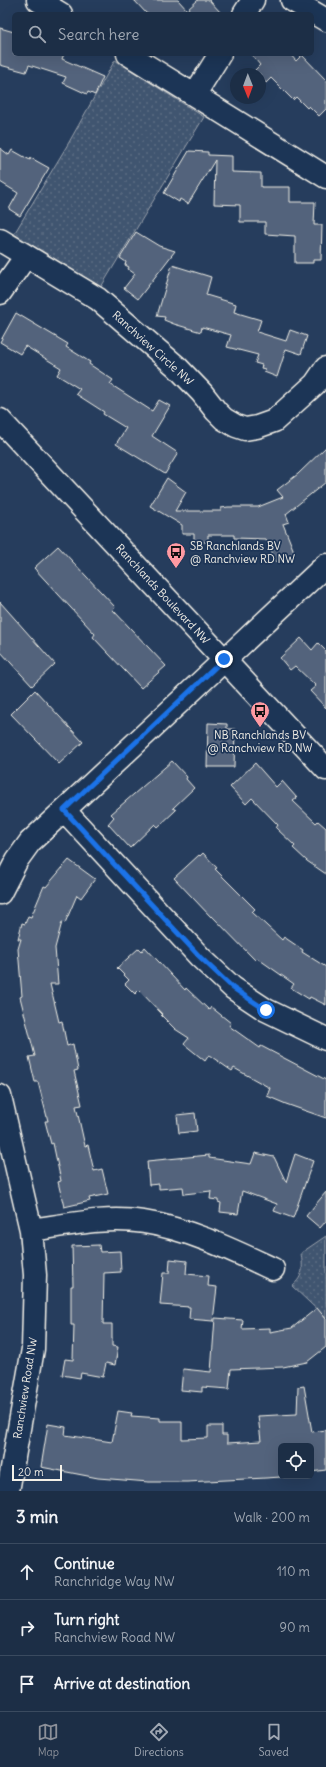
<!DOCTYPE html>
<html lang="en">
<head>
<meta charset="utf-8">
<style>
  body { margin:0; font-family:Delius,sans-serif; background:#25364d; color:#f1f3f6 }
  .controls { position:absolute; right:12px; bottom:12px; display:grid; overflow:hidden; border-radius:6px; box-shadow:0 4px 16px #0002 }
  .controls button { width:36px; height:36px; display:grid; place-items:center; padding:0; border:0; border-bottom:1px solid #3a4a5f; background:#1c2e46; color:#f1f3f6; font:20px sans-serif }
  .compass { position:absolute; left:230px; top:68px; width:36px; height:36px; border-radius:50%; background:#1c2e46; box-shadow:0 4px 16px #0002; rotate:179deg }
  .scale { position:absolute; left:12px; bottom:10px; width:50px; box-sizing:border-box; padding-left:4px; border:2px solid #f4f1e8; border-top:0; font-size:11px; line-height:14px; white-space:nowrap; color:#f4f1e8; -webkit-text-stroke:3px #1d3557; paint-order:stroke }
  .stop { position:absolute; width:12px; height:12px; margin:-9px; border:3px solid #1a73e8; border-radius:50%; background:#fff }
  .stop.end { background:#1a73e8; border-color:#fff; box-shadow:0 1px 4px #0008 }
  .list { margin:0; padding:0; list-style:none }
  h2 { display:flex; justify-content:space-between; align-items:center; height:52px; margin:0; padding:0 16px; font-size:17px }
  h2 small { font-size:13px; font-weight:400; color:#a0a8b3 }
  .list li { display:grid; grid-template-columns:26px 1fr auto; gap:12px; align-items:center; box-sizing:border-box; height:56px; padding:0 16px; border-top:1px solid #3a4a5f }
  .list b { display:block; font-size:15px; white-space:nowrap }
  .list p { margin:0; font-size:13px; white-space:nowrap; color:#a0a8b3 }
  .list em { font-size:13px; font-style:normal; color:#a0a8b3 }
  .icon { flex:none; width:22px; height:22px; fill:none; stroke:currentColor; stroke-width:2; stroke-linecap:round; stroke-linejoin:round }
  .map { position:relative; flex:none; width:326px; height:1491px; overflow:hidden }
  .search { position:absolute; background:#1c2e46; box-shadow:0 4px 16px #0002; left:12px; right:12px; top:12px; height:44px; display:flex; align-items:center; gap:10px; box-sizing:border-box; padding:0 14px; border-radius:6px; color:#a0a8b3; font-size:15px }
  .sheet { height:220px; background:#1c2e46 }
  nav { display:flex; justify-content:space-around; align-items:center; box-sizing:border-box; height:56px; border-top:1px solid #3a4a5f; background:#1c2e46; font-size:11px; color:#a0a8b3 }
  nav a { display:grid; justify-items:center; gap:2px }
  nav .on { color:#8c9099 }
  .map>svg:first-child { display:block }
  .grass { fill:url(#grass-dots); stroke:#9aa2ac }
  .building { fill:#52647b; stroke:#f4f1e8 }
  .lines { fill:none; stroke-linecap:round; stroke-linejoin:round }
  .minor-casing { stroke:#f4f1e8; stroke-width:25 }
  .minor { stroke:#1d3557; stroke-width:22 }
  .route { stroke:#1a73e8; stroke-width:5 }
  .labels { text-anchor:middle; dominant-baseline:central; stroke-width:3.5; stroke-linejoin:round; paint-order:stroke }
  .street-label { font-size:11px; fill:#f4f1e8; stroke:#1d3557 }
  .poi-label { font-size:11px; fill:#f4f1e8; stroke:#1d3557; text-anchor:start }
</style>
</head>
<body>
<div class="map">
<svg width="326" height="1491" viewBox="0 0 326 1491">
  <defs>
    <pattern id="grass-dots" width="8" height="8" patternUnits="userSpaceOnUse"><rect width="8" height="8" fill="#40546f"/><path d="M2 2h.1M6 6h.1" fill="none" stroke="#5c6d84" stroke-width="1.8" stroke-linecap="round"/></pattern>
  </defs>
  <rect width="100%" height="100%" fill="#263d5d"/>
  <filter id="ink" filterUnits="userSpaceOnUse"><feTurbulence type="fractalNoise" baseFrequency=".025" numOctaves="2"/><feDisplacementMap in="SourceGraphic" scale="8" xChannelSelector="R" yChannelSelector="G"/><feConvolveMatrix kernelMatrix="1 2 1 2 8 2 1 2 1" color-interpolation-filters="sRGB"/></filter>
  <g filter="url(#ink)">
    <path class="grass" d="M115 60 204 117 101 287 14 234 68 144Z
      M326 1236V1318L292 1286C304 1276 303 1268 301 1253Z"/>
    <path class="building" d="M134 0H178L187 10 198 0H209L222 14H147Z
      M0 28 14 32V54H64L62 59 103 77 95 95 88 92 87 94 63 83 66 77 29 65 26 72 0 65Z
      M251 54H290L296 61 302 55 326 80V109L319 116 309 106 307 108 296 97 293 100 271 78 266 83 260 77V74H257L254 71 260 65Z
      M0 148 9 155 12 150 30 160 31 158 49 168 20 216 9 209 18 193 0 182Z
      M189 151 208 152V155L232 156V172L261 173V187H290V202H315L314 225H322L321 260H313V263H295V236L265 234V222H240V205L214 204 215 160 188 204 180 199 179 202 164 193Z
      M136 232 159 246 175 251 138 299 124 288 135 274 128 269 129 267 125 265 126 262 120 258Z
      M172 265 211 277 206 295 236 304 234 312 261 320 257 332 286 341 290 330 307 336 301 354 286 349 277 377 264 372 265 369 261 368 262 365 255 363 258 355 227 347 231 335 202 327 201 332 174 324 164 320 165 317 157 316Z
      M16 313 68 344 66 347 90 362 89 364 113 380 110 384 152 411 159 400 170 406 152 436 178 453 165 474 116 444 126 428 103 414 104 412 76 394 80 389 57 375 61 368 25 346 20 354 0 342Z
      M326 447V482L286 514 289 522 283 524 295 554 276 562 266 539 234 538V535H208V542H194V534H182V525L150 506 167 478 186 492 175 511H221V508L228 507H258L283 497 277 490 298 474Z
      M58 546 115 607 113 610 166 666 141 688 93 637 95 634 34 568Z
      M0 602 55 664 32 686 0 651Z
      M301 638 312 650 318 643 326 651V708L310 691 316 686 295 666 290 670 280 658Z
      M35 690 83 742 59 764 11 714Z
      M208 723 227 724V729H235L234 767H207Z
      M172 761 187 777 186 779 194 788 173 808 176 810 158 827 155 824 130 848 108 824 114 817 111 814Z
      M255 763 276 787 282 781 297 798 293 801 316 823 318 821 326 828V874L307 861 293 848 295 846 276 828 278 825 252 798 246 804 230 787Z
      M203 853 217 868 215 869 255 909 252 912 282 940 284 937 303 950 302 952 326 967V1005L310 997 309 999 291 988 294 984 257 958 255 960 212 916 211 917 174 878 199 855 200 856Z
      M69 860 95 879 81 898 77 895 65 923 62 922 55 948 58 984H50L59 1022 62 1021 67 1046 73 1044 78 1070 74 1071 82 1105 76 1106 85 1146 88 1145 94 1171 102 1169 108 1194 89 1198 90 1201 64 1207 58 1182 61 1181 53 1143 51 1144 45 1121H48L38 1082H35L29 1057 35 1056 20 997 22 996 18 949 21 939H18L22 923 25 924 28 916 31 917 44 886 46 887Z
      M145 947 185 990 186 988 209 1010 211 1007 231 1023 229 1026 260 1048 261 1046 326 1080V1118L286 1104 267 1096 270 1088 234 1068 232 1071 209 1055 205 1061 184 1044 189 1038 175 1029 161 1015 162 1014 139 990 135 994 125 984 129 980 117 968 139 948 142 951Z
      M195 1113 197 1131 179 1133 177 1115Z
      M255 1153 274 1157 286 1182 295 1154 313 1161 293 1218 274 1211 277 1204 242 1191 238 1214 220 1212 221 1203 218 1202V1200L210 1199 211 1191 184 1194 183 1187 159 1189V1184L149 1185 147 1161 209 1155V1158L251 1164Z
      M326 1192V1221L320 1228 306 1216Z
      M99 1245 100 1252 120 1251 121 1272 104 1273 103 1324H112V1346L118 1347 115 1365 106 1363 103 1377 81 1373 80 1378 62 1375 65 1359 73 1360 74 1325H71V1286H73L72 1246Z
      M170 1259 187 1261 186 1274 209 1276 208 1286 217 1287 213 1321 189 1319 190 1307 160 1305 163 1273H169Z
      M317 1308 326 1319V1347L307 1362 283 1367 231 1369 229 1389 202 1387V1392L181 1390 183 1369 211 1372 215 1318 243 1320 242 1329 270 1328V1332L292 1328Z
      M304 1386 312 1432 326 1430V1470L311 1472V1446H281V1477L266 1478 187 1482H149L98 1478 41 1467 48 1424 66 1427 65 1435 112 1442 118 1411 132 1413 131 1416 160 1418V1421H182V1439L208 1438V1426H222V1435H227V1443L261 1441 258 1416 297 1414 298 1387Z"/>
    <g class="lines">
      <g class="minor-casing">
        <path id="minor" d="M38 0 61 14
          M292 0 326 20
          M244 14 253 0
          M128 54 326 177
          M195 94 220 54
          M0 240 98 299 177 367 202 393 216 411 224 419 236 426 245 429 257 427 274 421 315 384 326 368
          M0 293 26 256
          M0 420 326 769
          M64 810 200 957 233 988 266 1010 326 1039
          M0 893 17 860 30 842 326 565
          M0 1096 31 1230 35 1275 33 1349 8 1491
          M31 1230C67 1225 107 1216 144 1222 189 1229 232 1250 273 1269"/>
      </g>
      <use href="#minor" class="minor"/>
    </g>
  </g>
  <g class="lines" filter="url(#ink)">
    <path class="route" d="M224 659 64 810 200 957 233 988 266 1010"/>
  </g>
  <defs>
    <g id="bus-pin" transform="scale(1)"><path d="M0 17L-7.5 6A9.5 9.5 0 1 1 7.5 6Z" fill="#ff9aa2" stroke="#1d3557"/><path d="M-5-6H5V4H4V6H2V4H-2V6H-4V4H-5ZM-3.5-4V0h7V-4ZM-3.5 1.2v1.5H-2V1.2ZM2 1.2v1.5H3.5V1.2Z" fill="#111"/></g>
  </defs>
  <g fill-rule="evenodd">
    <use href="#bus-pin" x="176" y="552"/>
    <use href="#bus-pin" x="260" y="711"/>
  </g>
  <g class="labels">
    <g class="street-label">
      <text transform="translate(153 348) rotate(42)">Ranchview Circle NW</text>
      <text transform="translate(163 594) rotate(47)">Ranchlands Boulevard NW</text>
      <text transform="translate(25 1388) rotate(-81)">Ranchview Road NW</text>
    </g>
    <g class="poi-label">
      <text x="190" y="546">SB Ranchlands BV<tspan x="190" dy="13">@ Ranchview RD NW</tspan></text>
      <text x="260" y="735" text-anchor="middle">NB Ranchlands BV<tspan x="260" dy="13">@ Ranchview RD NW</tspan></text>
    </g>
  </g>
</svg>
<div class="controls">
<button><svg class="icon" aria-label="locate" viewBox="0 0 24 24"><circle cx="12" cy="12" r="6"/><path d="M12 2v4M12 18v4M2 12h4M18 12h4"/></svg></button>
</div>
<svg class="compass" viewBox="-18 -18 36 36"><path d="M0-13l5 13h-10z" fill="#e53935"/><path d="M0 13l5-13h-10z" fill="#a0a8b3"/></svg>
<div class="scale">20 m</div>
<div class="stop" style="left:266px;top:1010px"></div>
<div class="stop end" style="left:224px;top:659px"></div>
<div class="search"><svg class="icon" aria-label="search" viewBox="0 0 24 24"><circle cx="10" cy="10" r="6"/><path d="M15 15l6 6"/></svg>Search here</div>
</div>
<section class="sheet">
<h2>3 min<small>Walk · 200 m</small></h2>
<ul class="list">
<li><svg class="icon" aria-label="ahead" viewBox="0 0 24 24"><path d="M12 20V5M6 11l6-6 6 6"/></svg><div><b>Continue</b><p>Ranchridge Way NW</p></div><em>110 m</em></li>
<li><svg class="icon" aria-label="right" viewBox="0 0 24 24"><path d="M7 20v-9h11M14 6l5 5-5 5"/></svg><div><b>Turn right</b><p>Ranchview Road NW</p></div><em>90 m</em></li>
<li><svg class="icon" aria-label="arrive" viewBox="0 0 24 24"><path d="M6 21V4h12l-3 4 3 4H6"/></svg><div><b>Arrive at destination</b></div></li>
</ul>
</section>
<nav>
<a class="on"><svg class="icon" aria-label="map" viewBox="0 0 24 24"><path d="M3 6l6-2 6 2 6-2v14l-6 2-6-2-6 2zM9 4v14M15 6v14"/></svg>Map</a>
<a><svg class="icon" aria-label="directions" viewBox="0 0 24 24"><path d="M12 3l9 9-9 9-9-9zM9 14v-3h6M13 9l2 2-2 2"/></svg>Directions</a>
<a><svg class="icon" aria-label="saved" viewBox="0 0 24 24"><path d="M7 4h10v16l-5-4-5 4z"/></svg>Saved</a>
</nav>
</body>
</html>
